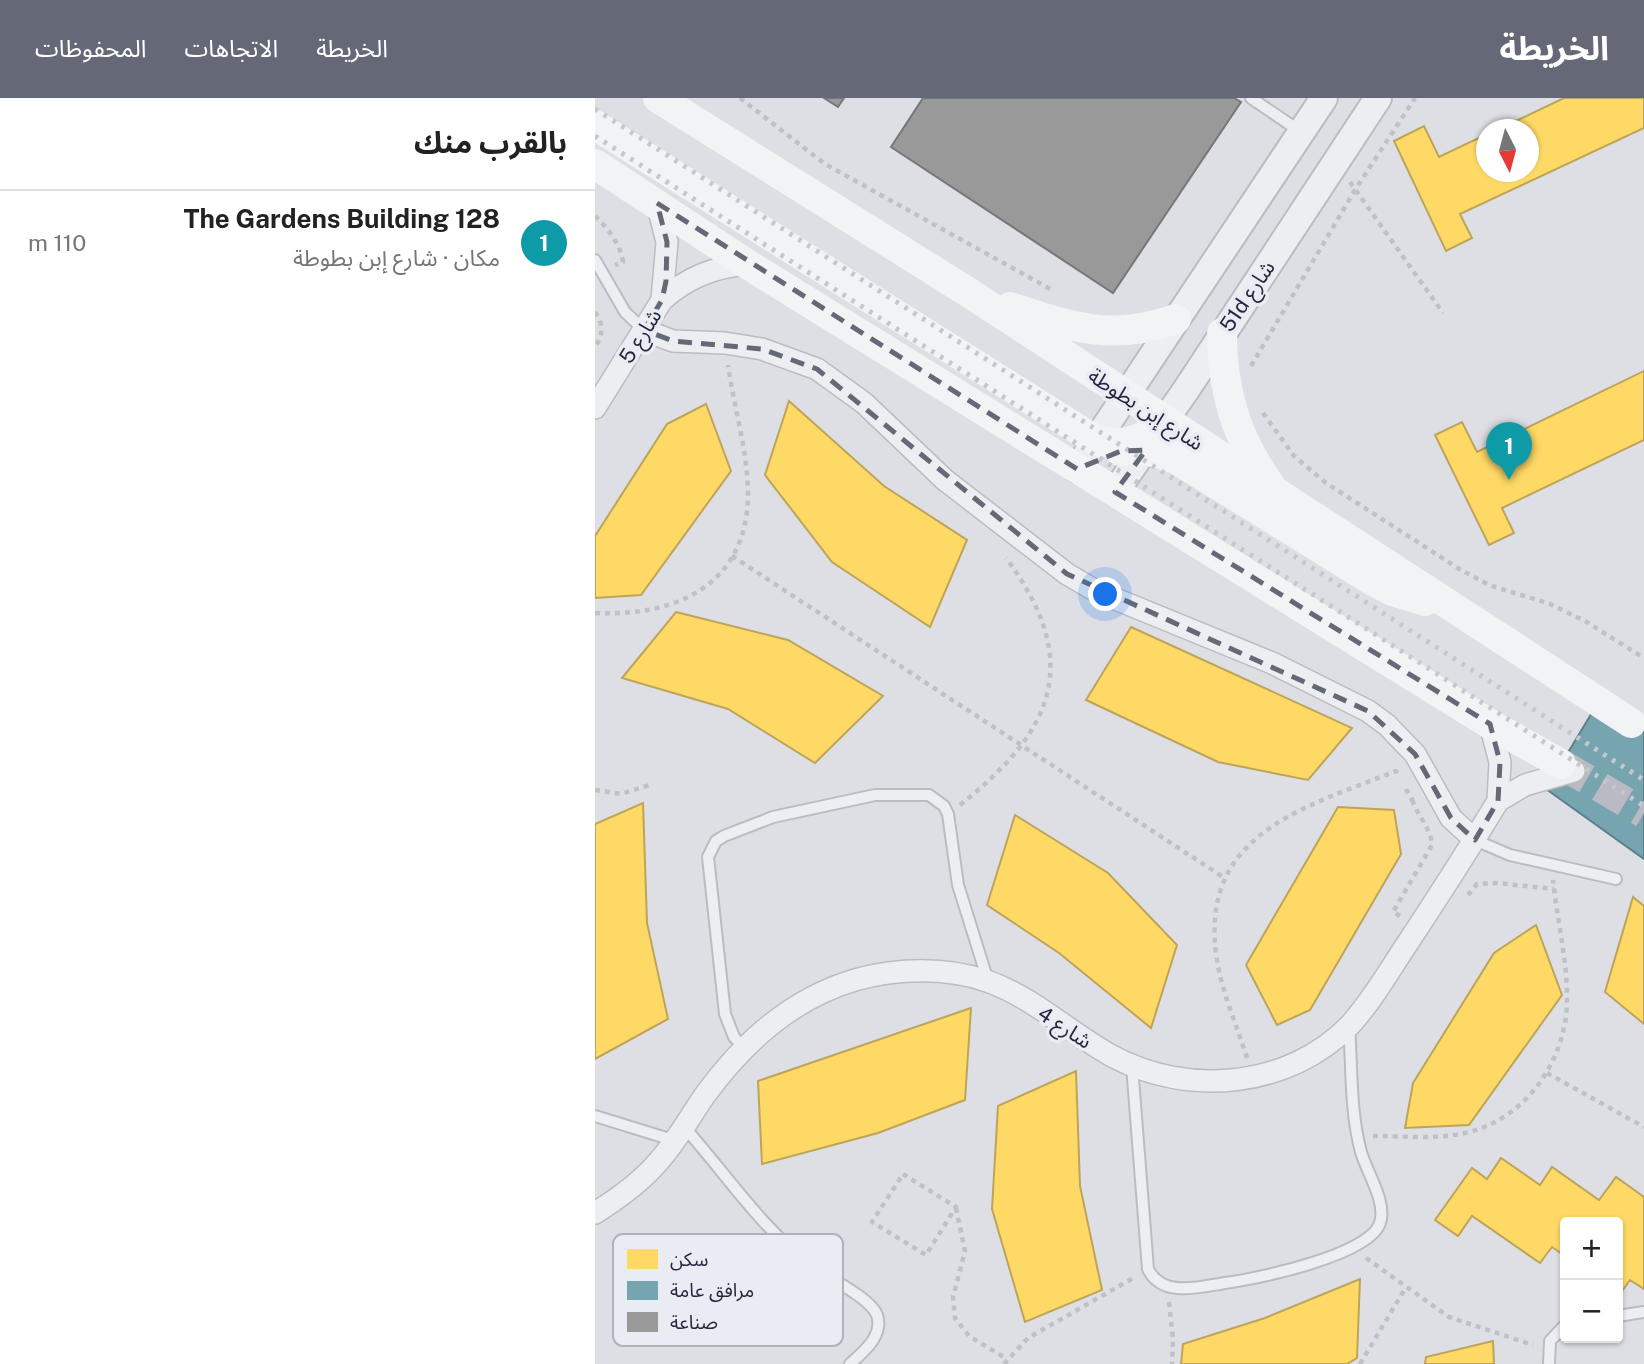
<!DOCTYPE html>
<html lang="ar">
<head>
<meta charset="utf-8">
<style>
  body { margin:0; font-family:"Public Sans","Noto Sans Arabic",sans-serif; background:#f6f6f6; color:#222; direction:rtl }
  .controls { position:absolute; right:21px; bottom:21px; display:grid; overflow:hidden; border-radius:7px; box-shadow:0 2px 5px #0004 }
  .controls button { width:63px; height:63px; display:grid; place-items:center; padding:0; border:0; border-bottom:2px solid #e0e0e0; background:#fff; color:#222; font:35px sans-serif }
  .compass { position:absolute; left:881px; top:21px; width:63px; height:63px; border-radius:50%; background:#fff; box-shadow:0 2px 5px #0004; rotate:174deg }
  .you { position:absolute; left:511px; top:497px; width:24px; height:24px; margin:-18px; border:5px solid #fff; border-radius:50%; background:#1a73e8; box-shadow:0 0 0 10px #1a73e833 }
  .badge { display:grid; place-items:center; width:46px; height:46px; border-radius:50%; background:#656877; color:#fff; font-size:23px; font-weight:700 }
  .pin { position:absolute; translate:-50% -58px; filter:drop-shadow(0 2px 4px #0008) }
  .pin::after { content:''; position:absolute; top:37px; width:24px; height:21px; background:inherit; clip-path:polygon(0 0,100% 0,50% 100%) }
  .list { margin:0; padding:0; list-style:none }
  h2 { display:flex; justify-content:space-between; align-items:center; height:91px; margin:0; padding:0 28px; font-size:30px }
  h2 small { font-size:23px; font-weight:400; color:#767676 }
  .list li { display:grid; grid-template-columns:46px 1fr auto; gap:21px; align-items:center; box-sizing:border-box; height:105px; padding:0 28px; border-top:2px solid #e0e0e0 }
  .list b { display:block; font-size:26px; white-space:nowrap }
  .list p { margin:0; font-size:23px; white-space:nowrap; color:#767676 }
  .list em { font-size:23px; font-style:normal; color:#767676 }
  .map { position:relative; flex:none; width:1049px; height:1266px; overflow:hidden; direction:ltr }
  header { display:flex; align-items:center; gap:42px; box-sizing:border-box; height:98px; padding:0 35px; background:#656877; color:#fff }
  header strong { font-size:33px }
  nav { display:flex; gap:38px; margin-inline-start:auto; font-size:24px }
  main { display:flex }
  aside { flex:1; background:#fff }
  .map>svg:first-child { display:block }
  .homes { fill:#ffd966; stroke:#bda45a; stroke-width:2 }
  .public { fill:#76a5af; stroke:#5d808d; stroke-width:2 }
  .industry { fill:#999; stroke:#76777d; stroke-width:2 }
  .lines { fill:none; stroke-linecap:round; stroke-linejoin:round }
  .secondary-tunnel { stroke:#b9bac3; stroke-width:30; stroke-dasharray:30 15; stroke-linecap:butt }
  .service-casing { stroke:#bbbcc1; stroke-width:14 }
  .minor-casing { stroke:#bbbcc1; stroke-width:24 }
  .tertiary-casing { stroke:#bbbcc1; stroke-width:30 }
  .path { stroke:#c0c0c7; stroke-width:4.5; stroke-dasharray:5 5; stroke-linecap:butt }
  .service { stroke:#edeef1; stroke-width:10 }
  .minor { stroke:#edeef1; stroke-width:21 }
  .tertiary { stroke:#edeef1; stroke-width:26 }
  .secondary { stroke:#f2f3f5; stroke-width:30 }
  .rail { stroke:#c6c7cc; stroke-width:5; stroke-dasharray:3.5 7; stroke-linecap:butt }
  .marked { fill:none; stroke:#656877; stroke-width:5; stroke-dasharray:14 9; stroke-linejoin:round }
  .labels { text-anchor:middle; dominant-baseline:central; stroke-width:7; stroke-linejoin:round; paint-order:stroke }
  .street-label { font-size:21px; fill:#24283d; stroke:#eaecf4 }
  .key { fill:#eaecf4; stroke:#afb1bd; stroke-width:2 }
  .key-label { font-size:19px; fill:#24283d }
</style>
</head>
<body>
<header>
<strong>الخريطة</strong>
<nav><a>الخريطة</a><a>الاتجاهات</a><a>المحفوظات</a></nav>
</header>
<main>
<div class="map">
<svg width="1049" height="1266" viewBox="0 0 1049 1266">
  <rect width="100%" height="100%" fill="#dedfe4"/>
  <path class="homes" d="M969 0H1049V30L865 116 877 140 851 153 799 43 829 28 844 59 892 36V74H934V32H902Z
    M1049 273V342L907 410 919 435 894 447 840 337 867 324 882 354Z
    M194 303 289 388 372 442 335 529 237 464 170 377Z
    M111 306 136 373 46 497 0 500V438L72 326Z
    M81 514 193 542 288 598 220 665 133 611 27 580Z
    M536 529 757 630 713 682 623 664 491 602Z
    M48 705 52 825 73 921 0 961V726Z
    M743 709 799 712 806 756 715 912 682 927 651 867Z
    M420 717 513 775 582 847 556 930 464 855 392 807Z
    M1038 799 1049 808V926L1010 894Z
    M941 827 967 897 874 1027 810 1030 818 985 899 855Z
    M376 910 370 1002 283 1035 167 1066 163 983Z
    M481 973 485 1088 507 1192 430 1224 397 1111 403 1008Z
    M906 1060 945 1087 957 1069 1004 1102 1021 1079 1049 1099V1191L1035 1182 1025 1196 1023 1194V1124H970V1158L957 1149 945 1165 877 1118 863 1138 840 1122 877 1070 892 1081Z
    M765 1181 762 1260 752 1266H586L588 1246 670 1220Z
    M898 1243 899 1266H830L831 1259Z"/>
  <path class="public" d="M1001 608 1049 632V761L951 691Z"/>
  <path class="industry" d="M229 0H249L243 9Z
    M328 0H639L646 4 518 195 296 49Z"/>
  <g class="lines">
    <path class="secondary-tunnel" d="M966 666 1049 715"/>
    <g class="service-casing">
      <path id="service" d="M656 0 706 34
        M0 162 30 214 49 232
        M880 742 915 757 1021 781
        M149 950 139 939 130 916 113 759 121 743 129 738 178 719 280 697H334L349 708 353 716 363 787 393 883
        M537 968 553 1171C567 1200 604 1189 630 1185 662 1181 775 1157 785 1125 792 1104 772 1075 766 1054 755 1014 757 969 754 927
        M0 1018 81 1043
        M90 1030C131 1076 165 1128 214 1166 230 1178 276 1200 282 1217 289 1238 268 1254 255 1266
        M1023 1218 1049 1214
        M954 1266 955 1243 970 1227"/>
    </g>
    <g class="minor-casing">
      <path id="minor" d="M62 105 72 144 67 202
        M49 232 78 243 130 245 167 251 222 271 269 305 350 382 472 476 501 493 677 565 773 613 792 627 820 656 856 720 880 742
        M0 310 67 202C92 180 118 169 152 166
        M895 626 905 664 903 703
        M0 1115C24 1100 45 1085 63 1064 82 1043 94 1020 110 997 149 944 196 901 260 882 301 870 352 869 392 883 438 899 475 935 517 958 593 999 694 990 755 927 777 903 794 873 812 846 843 799 874 751 903 703L930 687 979 673"/>
    </g>
    <g class="tertiary-casing">
      <path id="tertiary" d="M482 371 729 0
        M520 394 591 292 783 0"/>
    </g>
    <path class="path" d="M145 0 230 66 457 192
      M755 84 848 215
      M0 118C12 129 26 147 28 164L20 167
      M0 214C9 226 8 237 0 249
      M656 268 760 92 820 0
      M668 315 699 358 731 385 866 472 894 487 955 506 990 523 1049 560
      M137 458 631 781
      M0 515C81 519 154 487 153 393 152 352 139 308 133 267
      M811 691 817 702 822 700
      M0 692 26 696 58 686
      M365 707C460 632 488 563 411 460
      M873 797 882 786 902 785 959 791
      M805 818 798 814 837 747C836 731 823 718 817 702
      M652 960C642 928 627 895 622 862 602 736 708 710 801 673L803 677
      M952 975 1049 1029
      M778 1038C809 1038 843 1042 874 1034 932 1019 970 963 972 905 973 865 962 822 958 782
      M308 1076 361 1109 331 1157 277 1124Z
      M361 1110 370 1153 358 1199 360 1220 374 1238 412 1261
      M771 1160 854 1219 938 1247
      M574 1204 578 1241 577 1266
      M409 1266 433 1240 540 1179
      M765 1266 811 1189"/>
    <use href="#service" class="service"/>
    <use href="#minor" class="minor"/>
    <use href="#tertiary" class="tertiary"/>
    <path class="secondary" d="M63 0 376 196 1036 625
      M0 27 500 342C528 349 549 343 568 323
      M0 66 152 166 895 626 966 666
      M415 209C477 229 516 244 581 221
      M627 235C627 292 641 340 675 387
      M525 353 551 352 581 361 778 483 797 493 830 503"/>
    <path class="rail" d="M0 11 1049 682
      M0 38 1049 708"/>
  </g>
  <path class="marked" d="M62 105 482 371 526 353 551 352 520 394 895 626 905 664 903 703 880 742 856 720 820 656 773 613 472 476 222 271 167 251 78 243 49 232 67 202 71 183 72 144Z"/>
  <g class="labels">
    <g class="street-label">
      <text transform="translate(652 198) rotate(-56)">51d شارع</text>
      <text transform="translate(45 238) rotate(-58)">شارع 5</text>
      <text transform="translate(551 311) rotate(33)">شارع إبن بطوطة</text>
      <text transform="translate(470 929) rotate(33)">شارع 4</text>
    </g>
  </g>
  <rect x="18" y="1136" width="230" height="112" rx="10" class="key"/>
  <rect x="32" y="1151" width="31" height="20" fill="#ffd966"/>
  <rect x="32" y="1183" width="31" height="19" fill="#76a5af"/>
  <rect x="32" y="1214" width="31" height="20" fill="#999"/>
  <g class="key-label">
    <text x="75" y="1168">سكن</text>
    <text x="75" y="1199">مرافق عامة</text>
    <text x="75" y="1231">صناعة</text>
  </g>
</svg>
<div class="controls">
<button>+</button>
<button>−</button>
</div>
<svg class="compass" viewBox="-18 -18 36 36"><path d="M0-13l5 13h-10z" fill="#e53935"/><path d="M0 13l5-13h-10z" fill="#767676"/></svg>
<div class="you"></div>
<div class="pin badge" style="left:914px;top:382px;background:#0f9aa8">1</div>
</div>
<aside>
<h2>بالقرب منك<small></small></h2>
<ul class="list">
<li><span class="badge" style="background:#0f9aa8">1</span><div><b>The Gardens Building 128</b><p>مكان · شارع إبن بطوطة</p></div><em>110 m</em></li>
</ul>
</aside>
</main>
</body>
</html>
